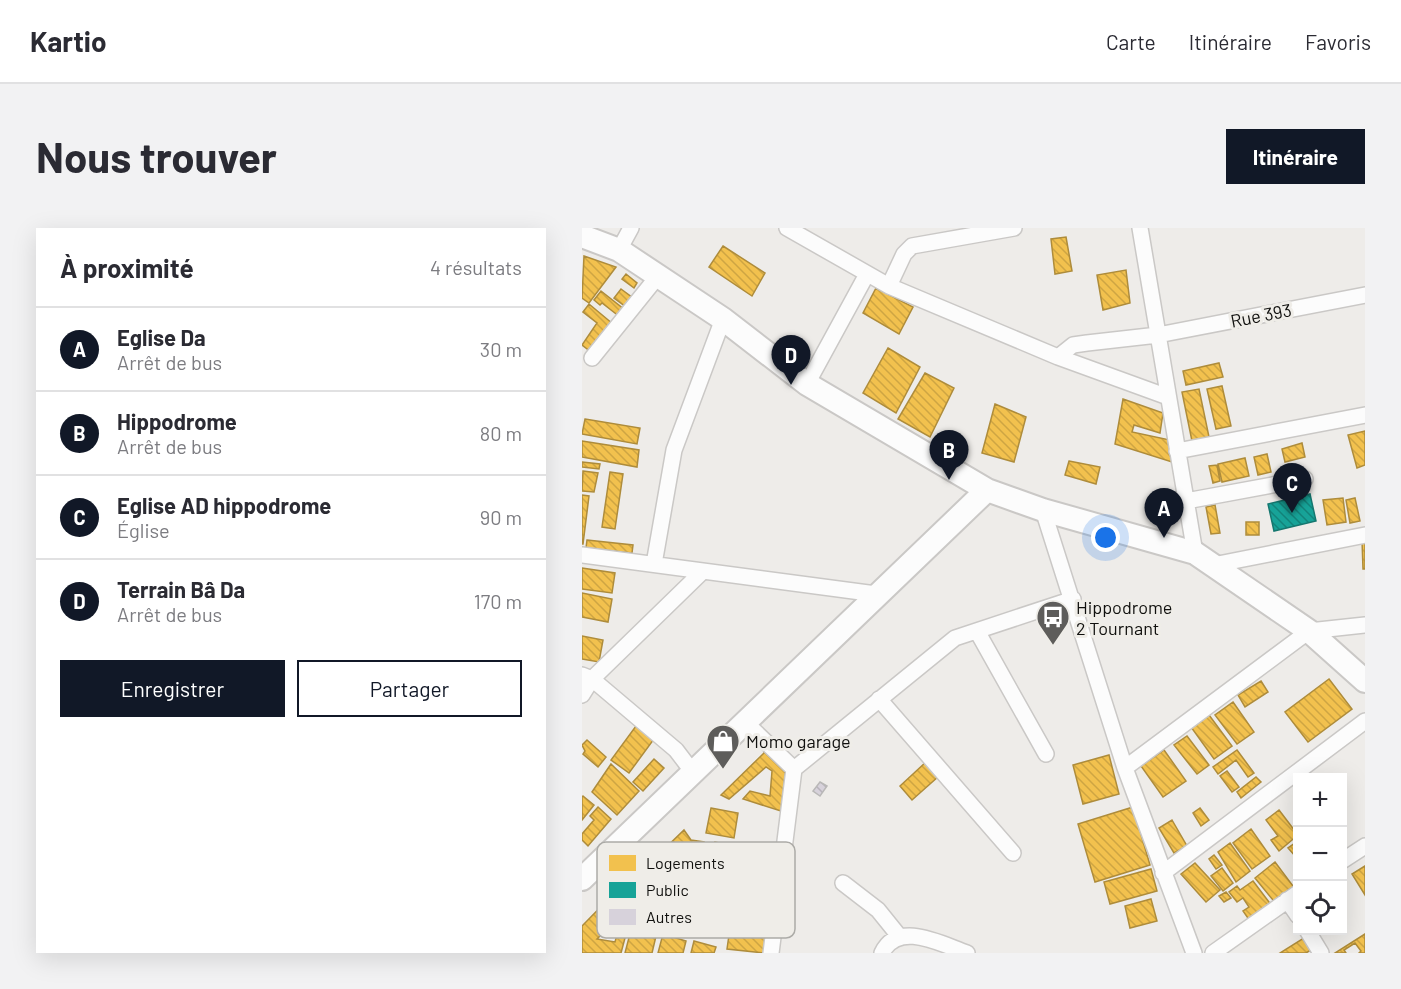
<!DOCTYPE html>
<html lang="fr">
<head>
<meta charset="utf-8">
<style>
  body { margin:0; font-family:Barlow,sans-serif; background:#f2f2f3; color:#2b2b33 }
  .controls { position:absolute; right:18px; bottom:18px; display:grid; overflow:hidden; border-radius:0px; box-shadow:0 6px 24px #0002 }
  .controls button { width:54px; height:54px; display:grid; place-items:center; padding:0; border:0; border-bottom:2px solid #e1e1e2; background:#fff; color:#2b2b33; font:30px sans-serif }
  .you { position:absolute; left:524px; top:310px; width:21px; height:21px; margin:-15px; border:4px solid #fff; border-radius:50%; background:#1a73e8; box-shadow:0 0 0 9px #1a73e833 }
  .badge { display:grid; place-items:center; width:39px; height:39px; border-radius:50%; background:#111827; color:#fff; font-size:20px; font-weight:700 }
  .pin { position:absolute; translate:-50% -50px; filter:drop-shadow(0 2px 3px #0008) }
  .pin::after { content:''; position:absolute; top:32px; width:21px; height:18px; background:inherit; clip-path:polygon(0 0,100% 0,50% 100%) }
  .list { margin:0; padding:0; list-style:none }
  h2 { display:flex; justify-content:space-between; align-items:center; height:78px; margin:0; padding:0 24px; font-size:26px }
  h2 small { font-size:20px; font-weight:400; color:#7c7c81 }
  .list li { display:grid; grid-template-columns:39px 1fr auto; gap:18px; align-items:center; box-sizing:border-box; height:84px; padding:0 24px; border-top:2px solid #e1e1e2 }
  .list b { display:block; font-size:22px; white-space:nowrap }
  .list p { margin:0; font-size:20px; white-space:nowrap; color:#7c7c81 }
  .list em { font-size:20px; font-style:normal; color:#7c7c81 }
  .actions { display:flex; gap:12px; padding:18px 24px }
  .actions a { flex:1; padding:14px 0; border:2px solid #111827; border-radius:0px; text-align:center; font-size:21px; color:#111827 }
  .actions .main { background:#111827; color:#fff }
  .icon { flex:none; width:33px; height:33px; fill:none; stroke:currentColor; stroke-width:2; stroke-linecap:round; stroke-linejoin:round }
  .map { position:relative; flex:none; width:783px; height:725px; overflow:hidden; border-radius:0px }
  header { display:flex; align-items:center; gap:36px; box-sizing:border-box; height:84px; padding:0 30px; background:#fff; border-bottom:2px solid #e1e1e2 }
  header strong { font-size:28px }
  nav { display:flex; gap:33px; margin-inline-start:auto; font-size:21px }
  .intro { display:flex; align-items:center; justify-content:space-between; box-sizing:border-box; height:144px; padding:0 36px }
  h1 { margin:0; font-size:42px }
  .button { padding:15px 27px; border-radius:0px; background:#111827; color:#fff; font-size:21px; font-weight:700 }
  main { display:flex; gap:36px; padding:0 36px }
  aside { flex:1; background:#fff; border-radius:0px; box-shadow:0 6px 24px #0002 }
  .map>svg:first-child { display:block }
  .homes { fill:url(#homes-back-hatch); stroke:#ae8c3b; stroke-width:1.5 }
  .public { fill:url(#public-back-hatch); stroke:#15776f; stroke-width:1.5 }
  .building { fill:url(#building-back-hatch); stroke:#b9b8b7; stroke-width:1.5 }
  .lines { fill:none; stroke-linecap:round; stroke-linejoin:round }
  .street-casing { stroke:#cac8c6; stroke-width:18 }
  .secondary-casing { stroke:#cac8c6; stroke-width:26 }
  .street { stroke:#fcfcfc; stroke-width:15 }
  .secondary { stroke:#fcfcfc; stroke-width:22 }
  .labels { text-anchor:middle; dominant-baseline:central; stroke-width:6; stroke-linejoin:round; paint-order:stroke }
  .street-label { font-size:18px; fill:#10100e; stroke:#efede8 }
  .poi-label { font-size:18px; fill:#10100e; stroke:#efede8; text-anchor:start }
  .key { fill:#efede8; stroke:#acaba7; stroke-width:1.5 }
  .key-label { font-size:16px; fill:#10100e }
</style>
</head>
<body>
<header>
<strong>Kartio</strong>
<nav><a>Carte</a><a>Itinéraire</a><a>Favoris</a></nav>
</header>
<div class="intro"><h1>Nous trouver</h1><a class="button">Itinéraire</a></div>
<main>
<aside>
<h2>À proximité<small>4 résultats</small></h2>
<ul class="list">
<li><span class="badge">A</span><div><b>Eglise Da</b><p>Arrêt de bus</p></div><em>30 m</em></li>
<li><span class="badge">B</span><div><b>Hippodrome</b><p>Arrêt de bus</p></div><em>80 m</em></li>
<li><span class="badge">C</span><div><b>Eglise AD hippodrome</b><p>Église</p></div><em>90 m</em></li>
<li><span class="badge">D</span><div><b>Terrain Bâ Da</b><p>Arrêt de bus</p></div><em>170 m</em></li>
</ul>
<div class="actions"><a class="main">Enregistrer</a><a>Partager</a></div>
</aside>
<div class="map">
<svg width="783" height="725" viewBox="0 0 783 725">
  <defs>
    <pattern id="homes-back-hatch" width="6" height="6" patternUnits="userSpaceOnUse" patternTransform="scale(1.5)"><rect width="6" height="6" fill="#f2c14e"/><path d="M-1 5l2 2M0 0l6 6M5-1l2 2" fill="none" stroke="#cea543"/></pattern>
    <pattern id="public-back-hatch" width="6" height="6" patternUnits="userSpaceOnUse" patternTransform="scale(1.5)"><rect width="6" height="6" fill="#17a398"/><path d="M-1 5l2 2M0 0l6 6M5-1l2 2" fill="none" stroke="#13837a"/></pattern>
    <pattern id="building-back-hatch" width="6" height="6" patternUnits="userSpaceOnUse" patternTransform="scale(1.5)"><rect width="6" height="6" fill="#d7d2db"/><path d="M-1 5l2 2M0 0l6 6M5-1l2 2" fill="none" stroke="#b8b3bb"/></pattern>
  </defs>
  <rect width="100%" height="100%" fill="#eeece9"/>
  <path class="homes" d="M484 9 490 43 473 46 469 11Z
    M141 18 183 45 170 68 127 39Z
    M2 28 34 39 7 75 0 70Z
    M544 42 548 75 521 82 515 47Z
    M44 46 55 55 52 60 40 51Z
    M294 60 331 79 317 106 281 85Z
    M39 61 51 70 44 79 32 70Z
    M19 63 43 82 38 89 20 75 18 77 12 72Z
    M7 76 31 96 9 124 0 117 15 95 1 84Z
    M306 120 338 139 314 185 281 165Z
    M637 135 641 149 604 157 601 143Z
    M343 145 372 160 348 209 316 191Z
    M640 158 649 198 634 201 625 161Z
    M617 161 627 209 610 213 600 164Z
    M541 171 581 185 578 205 552 197 550 204 588 212 590 234 533 216Z
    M413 176 444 189 432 234 400 225Z
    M3 191 58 200 55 216 0 206Z
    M783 203V237L775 240 766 207Z
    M0 213 57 222 55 239 0 229Z
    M720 215 723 229 703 234 700 221Z
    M685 226 689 244 676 247 672 229Z
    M663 230 667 248 640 254 636 236Z
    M487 233 518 239 514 256 483 247Z
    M0 234 18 236 17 241 0 239Z
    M635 237 638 253 631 255 627 238Z
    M1 243 16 245 12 264 0 263Z
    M28 244 41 246 33 301 20 299Z
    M0 267 7 268 1 316H0Z
    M761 270 764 294 745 297 741 272Z
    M773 270 778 293 768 295 764 272Z
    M633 277 638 305 629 306 624 279Z
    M664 294H677V307H664Z
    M5 312 51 317 50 325 4 320Z
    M780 312H783V341H781Z
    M0 340 33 345 30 365 0 361Z
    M0 365 30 371 26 394 0 389Z
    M0 408 21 412 17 434 0 431Z
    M747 451 770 481 726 514 703 484Z
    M679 453 686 464 663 479 656 467Z
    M651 474 672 504 655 516 633 487Z
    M627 487 650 518 632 531 609 499Z
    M54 498 72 511 47 545 29 532Z
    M605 508 627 537 615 546 592 517Z
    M5 512 24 529 16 539 1 526 3 523 0 517Z
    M582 522 604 553 581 569 559 538Z
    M655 522 672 545 666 549 654 532 636 546 631 539Z
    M184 523 204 538 199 583 161 571 168 563 188 568 190 543 184 539 147 571 139 567Z
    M527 527 537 566 501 576 491 537Z
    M72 531 82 540 61 563 51 554Z
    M344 534 357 548 330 572 318 558Z
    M29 536 57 563 35 587 10 564Z
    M645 543 657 559 650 564 638 548Z
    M674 549 679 554 659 570 655 564Z
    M1 568 12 577 0 592V569Z
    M16 579 29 591 6 618 0 612V606L12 592 8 588Z
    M551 579 568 637 513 654 496 596Z
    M129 580 156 585 152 610 124 605Z
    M618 580 627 592 619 598 611 585Z
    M697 582 716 607 697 623 689 612 696 608 684 592Z
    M590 592 605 618 592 625 577 600Z
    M669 601 688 628 670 641 651 615Z
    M102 602 109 612 122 614 116 654 88 649 71 632Z
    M716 613V628L714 629 706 620Z
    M133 614 153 619 143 659 124 654Z
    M648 615 668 643 654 654 636 624Z
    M632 627 640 637 634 641 627 631Z
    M693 634 714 662 695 677 673 650Z
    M613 635 638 662 624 674 599 646Z
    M783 638V667L770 646Z
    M640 640 651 655 641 663 629 648Z
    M569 641 575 663 528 676 522 654Z
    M671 653 690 678 668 693 661 683 667 679 661 670 655 674 647 664 655 658 658 662Z
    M43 654 67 659 15 711 33 714 35 707 43 710 39 725H0V698Z
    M644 664 649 670 642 674 637 668Z
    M569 671 575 693 548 700 543 678Z
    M149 693 186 699 182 725 145 721Z
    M50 698 75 704 70 725H43Z
    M81 706 104 713 101 725H76Z
    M783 706V725H777L779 723 773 715 762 722 764 725H753Z
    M725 708 732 720 724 725H698Z
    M112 713 134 719 132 725H109Z"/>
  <path class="public" d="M728 266 734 293 692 303 686 276Z"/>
  <path class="building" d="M238 554 245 558 238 568 231 563Z"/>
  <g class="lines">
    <g class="street-casing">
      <path id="street" d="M205 0 307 58 476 129 586 169
        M558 0 613 325
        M37 22 49 0
        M307 58 322 26 330 18 432 0
        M476 129 491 117 505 115 576 107 783 67
        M10 130 76 48
        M225 156 285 46
        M595 223 783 187
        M604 273 723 251
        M461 282 543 540 612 725
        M0 327 294 366
        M72 336 92 222 141 91
        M631 337 783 307
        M395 403 464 526
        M0 447 10 451 94 522 110 543
        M0 467 10 451 121 343
        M297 471 431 625
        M162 493 212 541
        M543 540 727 403 783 397
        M760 633 783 618
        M15 636 194 686
        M581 645 783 493
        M261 655 296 682 317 708
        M705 672 716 688
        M725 702 739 725
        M189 725 212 541 373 410 491 371
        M300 725C316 692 359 716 385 725
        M631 725 716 665"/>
    </g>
    <g class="secondary-casing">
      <path id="secondary" d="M0 8 37 22 141 91 225 156 405 262 461 282 613 325 727 403 783 453
        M0 651 405 262"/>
    </g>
    <use href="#street" class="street"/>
    <use href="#secondary" class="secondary"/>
  </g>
  <defs>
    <g id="bus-pin" transform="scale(1.725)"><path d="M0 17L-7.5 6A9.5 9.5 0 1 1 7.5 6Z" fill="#5e5d5b" stroke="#efede8"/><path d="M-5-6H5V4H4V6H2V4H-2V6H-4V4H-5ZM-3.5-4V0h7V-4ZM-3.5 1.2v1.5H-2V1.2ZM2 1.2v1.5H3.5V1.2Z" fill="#fff"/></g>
    <g id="shop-pin" transform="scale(1.725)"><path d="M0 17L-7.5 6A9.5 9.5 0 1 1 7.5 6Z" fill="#5e5d5b" stroke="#efede8"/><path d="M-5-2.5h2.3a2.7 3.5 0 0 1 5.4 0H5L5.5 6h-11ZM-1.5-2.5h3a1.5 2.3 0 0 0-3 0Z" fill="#fff"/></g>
  </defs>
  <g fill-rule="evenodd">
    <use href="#bus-pin" x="471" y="389"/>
    <use href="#shop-pin" x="141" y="513"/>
  </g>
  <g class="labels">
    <g class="street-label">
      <text transform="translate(679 87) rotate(-11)">Rue 393</text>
    </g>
    <g class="poi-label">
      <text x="494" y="379">Hippodrome<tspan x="494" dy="21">2 Tournant</tspan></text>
      <text x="164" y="513">Momo garage</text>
    </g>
  </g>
  <rect x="15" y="614" width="198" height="96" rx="9" class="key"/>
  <rect x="27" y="627" width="27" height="16" fill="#f2c14e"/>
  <rect x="27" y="654" width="27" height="16" fill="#17a398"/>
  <rect x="27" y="681" width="27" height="16" fill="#d7d2db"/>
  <g class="key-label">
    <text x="64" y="641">Logements</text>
    <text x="64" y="668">Public</text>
    <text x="64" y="695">Autres</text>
  </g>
</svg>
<div class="controls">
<button>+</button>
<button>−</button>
<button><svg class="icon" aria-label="locate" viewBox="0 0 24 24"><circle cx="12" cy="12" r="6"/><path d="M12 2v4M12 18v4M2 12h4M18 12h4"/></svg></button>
</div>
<div class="you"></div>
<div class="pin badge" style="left:582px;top:310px">A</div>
<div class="pin badge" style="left:367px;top:252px">B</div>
<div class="pin badge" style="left:710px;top:285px">C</div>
<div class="pin badge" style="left:209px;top:157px">D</div>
</div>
</main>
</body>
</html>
